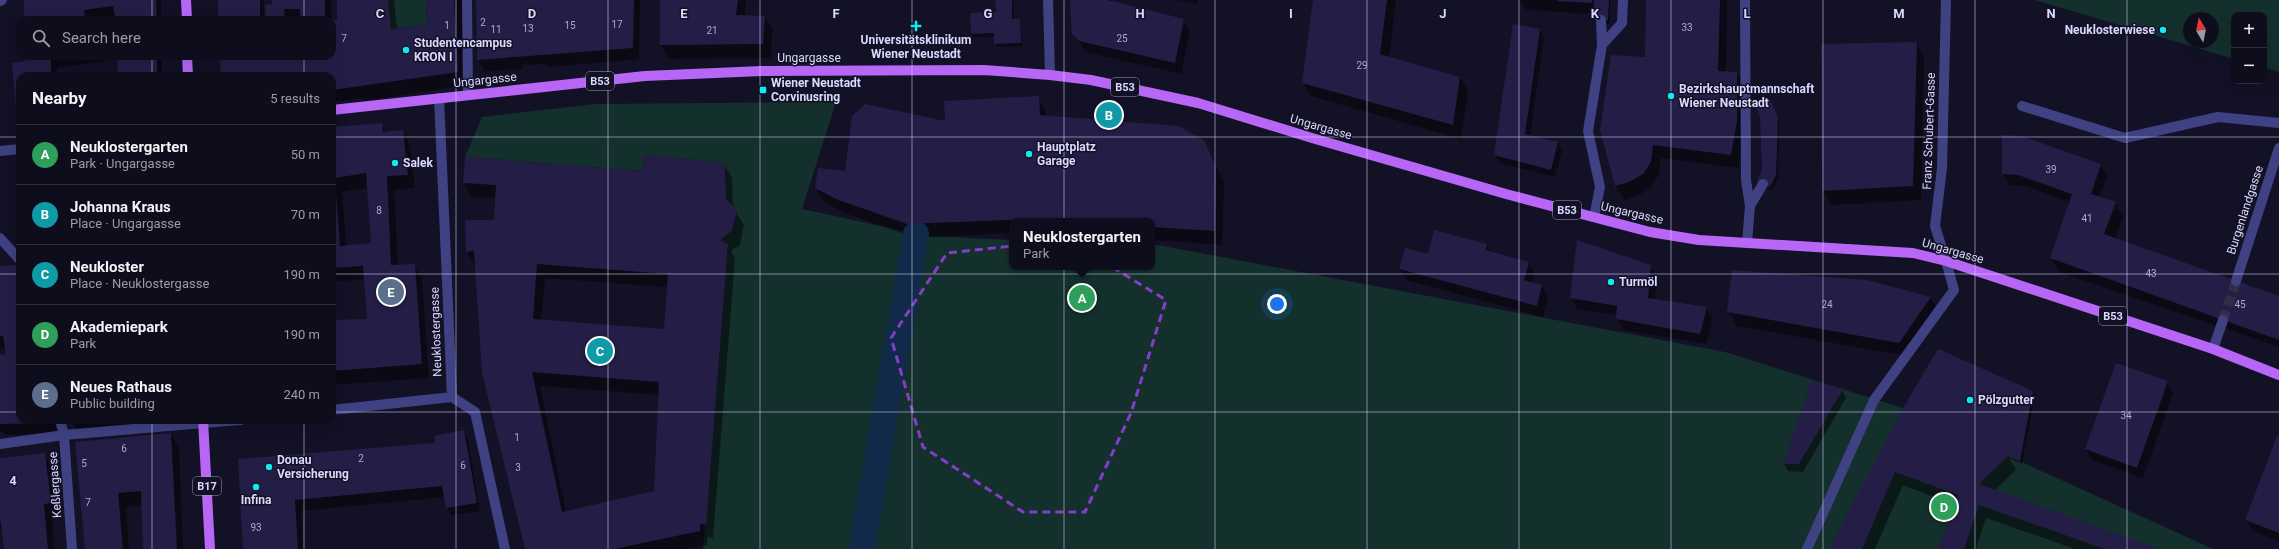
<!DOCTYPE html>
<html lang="en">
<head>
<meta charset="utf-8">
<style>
  body { margin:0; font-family:Roboto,sans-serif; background:#1c1b29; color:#f1f3f6 }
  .controls { position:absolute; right:12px; top:12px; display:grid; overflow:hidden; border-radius:8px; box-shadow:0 4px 16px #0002 }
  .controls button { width:36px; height:36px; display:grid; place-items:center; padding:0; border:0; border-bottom:1px solid #2e2d3b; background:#0e0d1c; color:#f1f3f6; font:20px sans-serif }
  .compass { position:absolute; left:2183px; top:12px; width:36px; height:36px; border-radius:50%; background:#0e0d1c; box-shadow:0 4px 16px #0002; rotate:350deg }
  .you { position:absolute; left:1277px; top:304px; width:14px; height:14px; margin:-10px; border:3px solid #fff; border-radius:50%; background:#1a73e8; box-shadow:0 0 0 6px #1a73e833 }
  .badge { display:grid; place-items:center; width:26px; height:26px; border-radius:50%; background:#10e9f1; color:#fff; font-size:13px; font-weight:700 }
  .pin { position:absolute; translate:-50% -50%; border:2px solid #fff; box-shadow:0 1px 4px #0006 }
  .popup { position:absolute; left:1009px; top:218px; width:146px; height:52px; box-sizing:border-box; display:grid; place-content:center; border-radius:8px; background:#0e0d1c; filter:drop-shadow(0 1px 3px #0005); font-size:13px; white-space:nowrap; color:#9b9ca3 }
  .popup b { font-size:15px; color:#f1f3f6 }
  .popup::after { content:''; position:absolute; left:50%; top:100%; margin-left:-8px; border:8px solid transparent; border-top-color:#0e0d1c }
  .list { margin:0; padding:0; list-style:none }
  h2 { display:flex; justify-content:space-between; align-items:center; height:52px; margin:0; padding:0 16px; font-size:17px }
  h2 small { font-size:13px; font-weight:400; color:#9b9ca3 }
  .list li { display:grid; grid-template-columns:26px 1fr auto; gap:12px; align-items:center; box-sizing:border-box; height:60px; padding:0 16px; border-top:1px solid #2e2d3b }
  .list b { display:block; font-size:15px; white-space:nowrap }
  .list p { margin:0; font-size:13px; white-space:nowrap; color:#9b9ca3 }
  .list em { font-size:13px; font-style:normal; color:#9b9ca3 }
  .icon { flex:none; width:22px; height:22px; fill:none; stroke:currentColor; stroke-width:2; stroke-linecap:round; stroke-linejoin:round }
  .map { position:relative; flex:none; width:2279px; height:549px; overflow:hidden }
  .search { position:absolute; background:#0e0d1c; box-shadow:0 4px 16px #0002; left:16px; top:16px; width:320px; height:44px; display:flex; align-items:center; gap:10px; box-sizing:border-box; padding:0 14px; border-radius:12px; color:#9b9ca3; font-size:15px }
  .panel { position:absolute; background:#0e0d1c; box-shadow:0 4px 16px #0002; left:16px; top:72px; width:320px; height:352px; border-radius:12px }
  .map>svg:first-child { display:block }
  .green { fill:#14302d; fill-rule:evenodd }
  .shadow { fill:#0007; fill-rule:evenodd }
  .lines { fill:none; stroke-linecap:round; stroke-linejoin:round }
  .canal { stroke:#122a4a; stroke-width:26 }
  .building { fill:#241e46; fill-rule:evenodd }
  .minor-tunnel { stroke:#312f46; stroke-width:10; stroke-dasharray:10 5; stroke-linecap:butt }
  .service { stroke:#3f4182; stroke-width:10 }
  .pedestrian { stroke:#3f4182; stroke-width:10 }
  .minor { stroke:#3f4182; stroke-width:10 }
  .primary { stroke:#b766f6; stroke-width:10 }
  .marked { fill:none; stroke:#843dc5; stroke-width:3; stroke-dasharray:8 5; stroke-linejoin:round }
  .grid { fill:none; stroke:#dad8fd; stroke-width:1; stroke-opacity:0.55 }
  .poi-dot { fill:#10e9f1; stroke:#131126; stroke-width:1.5 }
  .labels { text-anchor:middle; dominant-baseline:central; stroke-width:3; stroke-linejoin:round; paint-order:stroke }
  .number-label { font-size:10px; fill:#acaacf }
  .shield { fill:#131126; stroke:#9e9cbc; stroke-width:1 }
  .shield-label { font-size:11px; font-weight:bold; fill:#dad8fd }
  .poi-label { font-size:12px; font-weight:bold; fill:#dad8fd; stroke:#131126; text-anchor:start }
  .street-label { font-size:12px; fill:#dad8fd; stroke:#131126 }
  .grid-label { font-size:13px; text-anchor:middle; font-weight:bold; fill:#dad8fd; stroke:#131126; stroke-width:3; stroke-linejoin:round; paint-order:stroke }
</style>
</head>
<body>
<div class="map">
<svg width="2279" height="549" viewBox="0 0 2279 549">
  <rect width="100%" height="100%" fill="#131126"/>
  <path class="green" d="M388 0H426L427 25 391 29Z
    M2035 0H2279V72L2264 67V15H2234V59ZM2189 18H2213V42H2189Z
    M836 102 802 209 927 236 1012 240V267H1152V245H1158L1725 352 1903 408 2213 549H703L728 244 720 240 732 231 737 210 726 199 725 163 644 155 642 171 465 157 482 117 595 104Z"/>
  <path class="shadow" d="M24 0H161V20H117L116 17 95 20H25Z
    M219 0H264V20H219Z
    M273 0H331V20H267L273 5Z
    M338 0H394L397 29 428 25 427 0H462L465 85 365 101 363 98 332 102V76H222L221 56H263L264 60 268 59V56H332V21H338Z
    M477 0H640L639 59 548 67 546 64 522 65V69L485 71 478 60Z
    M661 0H746L745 17H765L773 30 770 58 669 59 661 45Z
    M996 0H1013L1014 20H1019L1021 24 1022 46 997 47 995 37H974L972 34 997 13Z
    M1071 0H1112L1113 3 1183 20 1190 31 1181 74 1086 52 1073 34Z
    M1177 0H1198L1197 4Z
    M1314 0H1396L1389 58 1460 77 1468 91 1461 139 1311 96 1303 82Z
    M1520 0H1610V24H1597L1595 14 1526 10Z
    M1647 0H1727L1726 72 1737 73 1745 86 1744 135 1738 168 1661 158 1658 176 1650 188 1637 196 1624 200 1616 186 1601 130 1646 58Z
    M1540 30 1544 37 1530 136 1558 143 1562 151 1555 177 1500 163 1495 155Z
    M1916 44 1924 57 1921 200 1831 205 1823 191 1822 45Z
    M26 56H162V76H119L118 59 57 68V76H20V129L13 64 26 62Z
    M1038 98 1046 111V117L1203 141 1224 182 1222 245 1152 240V221H1012V233L916 238 845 213 824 202 816 188 946 122Z
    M1769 98 1779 121 1778 179 1772 190 1760 184 1758 181 1763 170Z
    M381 124 386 133 402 131 410 145 415 188 394 190 398 266 414 265 422 279 429 378 332 385V321L368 320 365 279 332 282V128ZM368 188 373 244 346 246 342 192Z
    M2003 136 2100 165 2107 176 2099 198 2115 203 2123 217 2115 239 2279 296V347L2059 272 2051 258 2070 202 2026 186 2010 185 2003 174Z
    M466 158 643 172 724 164 732 178 733 208 744 225 740 245 731 251 735 259 713 538 707 537V545L688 549H526L475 265 467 252 495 221 496 198 472 197 464 183ZM545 278 668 287 665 330 541 321ZM540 386 660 395 655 492 566 512Z
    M1487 245 1491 253 1528 263 1535 274 1532 283 1542 286 1548 297 1543 317 1406 280 1400 269 1405 249 1429 255Z
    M17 266 20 271V420H57L60 433 5 435 3 431 0 432V356L7 355 6 347 0 348V267Z
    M1650 266 1656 277 1655 300 1706 308 1713 319 1706 344 1623 330 1617 319V315L1577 309 1571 298Z
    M1931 297 1938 311 1907 356 1737 326 1729 312Z
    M2167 382 2173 393 2143 478 2092 460 2086 449Z
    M1842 390 1846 398 1803 472 1788 471 1784 464Z
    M2032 392 2035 396 2022 464 2009 458 2016 470 1994 491 2157 549H2075L1986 518 1976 549H1939L1955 505 1903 485 1875 549H1830L1904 409Z
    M72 420H168L148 422 149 425 78 432Z
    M464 432 468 439 480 511 451 515 447 508 445 497 301 511 303 549H244L239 460 434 445Z
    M171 434 179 448 183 549H144L142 505 126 507 129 549H86L76 443Z
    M2279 437V541L2253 531 2246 520Z
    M44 454 52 468 59 517H52L54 549H5L3 531H0V459Z"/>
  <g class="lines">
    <path class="canal" d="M862 549 916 234"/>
  </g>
  <path class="building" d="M24 0H156L157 20H116L113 6 84 10 85 20H24Z
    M218 0H260V17L256 18V20H218Z
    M272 0H325V20H300V9H284L285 20H266L265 5 272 4Z
    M337 0H388L391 29 427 25 426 0H454L458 72 332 90V76H221L220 56H258V59L267 58V56H332V20H337Z
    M476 0H634L633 48 477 60Z
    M660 0H738L736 15 765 16 763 44 660 45Z
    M995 0H1012V19H1020L1021 43 994 44V33L971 34 970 13 996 12Z
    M1070 0H1108L1184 19 1175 63 1079 41 1072 34Z
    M1313 0H1387L1380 54 1460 77 1453 125 1302 83Z
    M1558 0H1592V3L1558 1Z
    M1594 0H1609L1608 20H1594Z
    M1646 0H1720L1718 71 1737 72V121L1731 155 1653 145 1651 162 1643 174 1629 182 1615 186 1600 130 1611 55 1645 57Z
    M1513 24 1540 29 1525 134 1558 142 1551 170 1494 155Z
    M1917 42 1913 186 1822 191 1821 44Z
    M25 56 54 57H51V76H20L18 129 12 63 25 61Z
    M117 56H157V76H118Z
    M1039 96 1040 115 1178 126 1204 140 1216 167 1215 231 1152 227V221H1065L1032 219 907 224 836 199 815 188 818 168 845 171 852 116 865 104 945 121 944 101Z
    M1769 97 1778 117 1776 175 1770 187 1757 181 1762 169 1760 117 1755 103Z
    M382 123 383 132 403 130 408 175 387 176 391 265 415 264 422 364 332 371V320L367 319 363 266 332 268V127ZM366 173 371 243 340 246 335 178Z
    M2002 135 2021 136 2101 164 2091 194 2116 202 2104 234 2279 296V340L2050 258 2072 194 2018 175 2002 174Z
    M644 155 725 163 726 199 737 210 732 231 720 240 728 244 706 525 700 524V531L614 549H525L482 373 474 251 466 252 465 220H494L496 185 463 183 465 157 642 171ZM537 264 668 274 664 329 533 319ZM532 372 659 382 654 491 562 512Z
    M1434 230 1487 244 1486 250 1529 262 1524 280 1542 285 1537 306 1399 269 1405 248 1428 254Z
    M1577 240 1651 265 1648 298 1707 307 1700 334 1616 319 1617 306 1570 298Z
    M17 265 20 275V420H54V423L0 424V355L6 354 3 336H0V266Z
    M1732 270 1867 280 1931 297 1899 343 1727 312Z
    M1938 349 2033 391 2020 461 2008 456 1979 484 2160 549H2105L1979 505 1964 549H1938L1958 495 1895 472 1862 549H1829L1903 408Z
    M2116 363 2168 381 2137 468 2085 449Z
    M1812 380 1843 389 1799 464H1783Z
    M464 430 477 503 446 508 442 486 295 500 298 549H243L238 459 435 443 434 436Z
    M171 433 177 549H143L141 491 118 493 123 549H85L75 442Z
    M2277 436H2279V533L2245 520Z
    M45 453 51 503 44 504 48 549H4L0 517V458Z"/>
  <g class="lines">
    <path class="minor-tunnel" d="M2223 320 2236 281"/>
    <path class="service" d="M1745 0 1746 180 1750 206 1747 243
      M0 1 2 0
      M1601 20 1602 45
      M0 151 20 149
      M1750 206 1763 184
      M1594 217 1600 187 1588 131 1602 45 1622 23 1623 0
      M1807 549 1874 400 1954 290 1946 261"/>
    <path class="pedestrian" d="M0 238 20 260
      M60 420 64 435
      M0 444 64 435 203 423"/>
    <path class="minor" d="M467 0 468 95
      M1048 0 1050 75
      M1946 0 1942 168 1935 226 1946 261
      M439 98 452 397 475 412 505 549
      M2022 106 2125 138 2218 117 2279 123
      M2236 281 2279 148
      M2213 349 2223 320
      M332 410 452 397
      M203 423 241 420
      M64 435 72 549"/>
    <path class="primary" d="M186 0 187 20
      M187 56 188 76
      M332 110 645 76 762 71 984 70 1050 75 1091 80 1198 103 1312 138 1506 194 1650 232 1699 240 1913 253 1946 261 2213 349 2279 375
      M203 420 210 549"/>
  </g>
  <path class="marked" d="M1068 240 1166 300 1131 413 1085 512H1023L923 447 891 338 947 253Z"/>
  <path class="grid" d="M152 0V20M304 0V20M456 0V549M608 0V549M760 0V549M912 0V549M1064 0V549M1215 0V549M1367 0V549M1519 0V549M1671 0V549M1823 0V549M1975 0V549M2127 0V549M152 56V76M304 56V76M0 137H20M332 137H2279M0 274H20M332 274H2279M0 412H20M332 412H2279M152 420V549M304 420V549"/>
  <g class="poi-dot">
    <path d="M914 20h4v4h4v4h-4v4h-4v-4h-4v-4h4z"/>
    <circle cx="2163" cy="30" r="4"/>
    <circle cx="406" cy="50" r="4"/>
    <rect x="759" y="86" width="8" height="8" rx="2"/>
    <circle cx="1671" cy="96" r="4"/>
    <circle cx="1029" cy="154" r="4"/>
    <circle cx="395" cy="163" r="4"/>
    <circle cx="1611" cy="282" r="4"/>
    <circle cx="1970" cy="400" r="4"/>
    <circle cx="269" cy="467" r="4"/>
    <circle cx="256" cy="487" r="4"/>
  </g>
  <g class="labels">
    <g class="number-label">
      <text x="483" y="22">2</text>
      <text x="617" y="24">17</text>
      <text x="447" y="25">1</text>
      <text x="570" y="25">15</text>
      <text x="1687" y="27">33</text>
      <text x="528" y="28">13</text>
      <text x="496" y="29">11</text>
      <text x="712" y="30">21</text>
      <text x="344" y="38">7</text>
      <text x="1122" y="38">25</text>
      <text x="1362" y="65">29</text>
      <text x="2051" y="169">39</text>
      <text x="379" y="210">8</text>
      <text x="2087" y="218">41</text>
      <text x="2151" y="273">43</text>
      <text x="1827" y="304">24</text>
      <text x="2240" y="304">45</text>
      <text x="2126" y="415">34</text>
      <text x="517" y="437">1</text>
      <text x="124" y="448">6</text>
      <text x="361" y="458">2</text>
      <text x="84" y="463">5</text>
      <text x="463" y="465">6</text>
      <text x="518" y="467">3</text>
      <text x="88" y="502">7</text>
      <text x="256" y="527">93</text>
    </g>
    <g class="shield">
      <rect x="586" y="72" width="28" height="18" rx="3"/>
      <rect x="1111" y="78" width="28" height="18" rx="3"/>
      <rect x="1553" y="201" width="28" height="18" rx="3"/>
      <rect x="2099" y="307" width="28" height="18" rx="3"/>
      <rect x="193" y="477" width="28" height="18" rx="3"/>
    </g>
    <g class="shield-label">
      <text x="600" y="81">B53</text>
      <text x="1125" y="87">B53</text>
      <text x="1567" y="210">B53</text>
      <text x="2113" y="316">B53</text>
      <text x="207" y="486">B17</text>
    </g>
    <g class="poi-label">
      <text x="2155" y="30" text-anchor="end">Neuklosterwiese</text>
      <text x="916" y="40" text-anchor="middle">Universitätsklinikum<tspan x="916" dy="14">Wiener Neustadt</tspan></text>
      <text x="414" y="43">Studentencampus<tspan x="414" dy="14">KRON I</tspan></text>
      <text x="771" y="83">Wiener Neustadt<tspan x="771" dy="14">Corvinusring</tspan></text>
      <text x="1679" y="89">Bezirkshauptmannschaft<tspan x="1679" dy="14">Wiener Neustadt</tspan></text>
      <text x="1037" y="147">Hauptplatz<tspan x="1037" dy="14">Garage</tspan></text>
      <text x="403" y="163">Salek</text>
      <text x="1619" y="282">Turmöl</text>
      <text x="1978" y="400">Pölzgutter</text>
      <text x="277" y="460">Donau<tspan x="277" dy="14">Versicherung</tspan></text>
      <text x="256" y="500" text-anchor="middle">Infina</text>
    </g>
    <g class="street-label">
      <text x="809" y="58">Ungargasse</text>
      <text transform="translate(485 80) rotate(-6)">Ungargasse</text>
      <text transform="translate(1321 127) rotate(16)">Ungargasse</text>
      <text transform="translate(1929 131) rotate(-88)">Franz Schubert-Gasse</text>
      <text transform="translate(2245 210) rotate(-72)">Burgenlandgasse</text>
      <text transform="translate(1632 213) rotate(13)">Ungargasse</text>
      <text transform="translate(1953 251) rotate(16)">Ungargasse</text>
      <text transform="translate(436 332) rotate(-92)">Neuklostergasse</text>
      <text transform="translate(55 485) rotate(-94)">Keßlergasse</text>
    </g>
  </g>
  <g class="grid-label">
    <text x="380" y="18">C</text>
    <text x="532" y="18">D</text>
    <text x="684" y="18">E</text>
    <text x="836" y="18">F</text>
    <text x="988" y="18">G</text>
    <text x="1140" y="18">H</text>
    <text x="1291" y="18">I</text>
    <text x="1443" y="18">J</text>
    <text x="1595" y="18">K</text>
    <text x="1747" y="18">L</text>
    <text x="1899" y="18">M</text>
    <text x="2051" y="18">N</text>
    <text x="13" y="485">4</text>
  </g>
</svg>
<div class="controls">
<button>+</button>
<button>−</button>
</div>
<svg class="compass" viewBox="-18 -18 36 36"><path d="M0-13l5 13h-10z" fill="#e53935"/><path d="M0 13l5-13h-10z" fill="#9b9ca3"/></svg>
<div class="you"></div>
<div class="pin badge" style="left:1082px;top:298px;background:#2e9e5b">A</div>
<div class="popup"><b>Neuklostergarten</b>Park</div>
<div class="pin badge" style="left:1109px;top:115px;background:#0f9aa8">B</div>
<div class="pin badge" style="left:600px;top:351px;background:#0f9aa8">C</div>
<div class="pin badge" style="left:1944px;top:507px;background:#2e9e5b">D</div>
<div class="pin badge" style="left:391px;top:292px;background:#5c6f8a">E</div>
<div class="search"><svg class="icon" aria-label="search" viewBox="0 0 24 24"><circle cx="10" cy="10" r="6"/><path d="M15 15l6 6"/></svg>Search here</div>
<section class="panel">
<h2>Nearby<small>5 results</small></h2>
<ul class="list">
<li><span class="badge" style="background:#2e9e5b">A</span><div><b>Neuklostergarten</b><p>Park · Ungargasse</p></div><em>50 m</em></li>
<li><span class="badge" style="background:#0f9aa8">B</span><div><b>Johanna Kraus</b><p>Place · Ungargasse</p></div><em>70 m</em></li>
<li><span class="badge" style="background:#0f9aa8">C</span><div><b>Neukloster</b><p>Place · Neuklostergasse</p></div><em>190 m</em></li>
<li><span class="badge" style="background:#2e9e5b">D</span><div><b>Akademiepark</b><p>Park</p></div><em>190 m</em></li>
<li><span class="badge" style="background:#5c6f8a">E</span><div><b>Neues Rathaus</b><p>Public building</p></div><em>240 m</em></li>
</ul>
</section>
</div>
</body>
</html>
